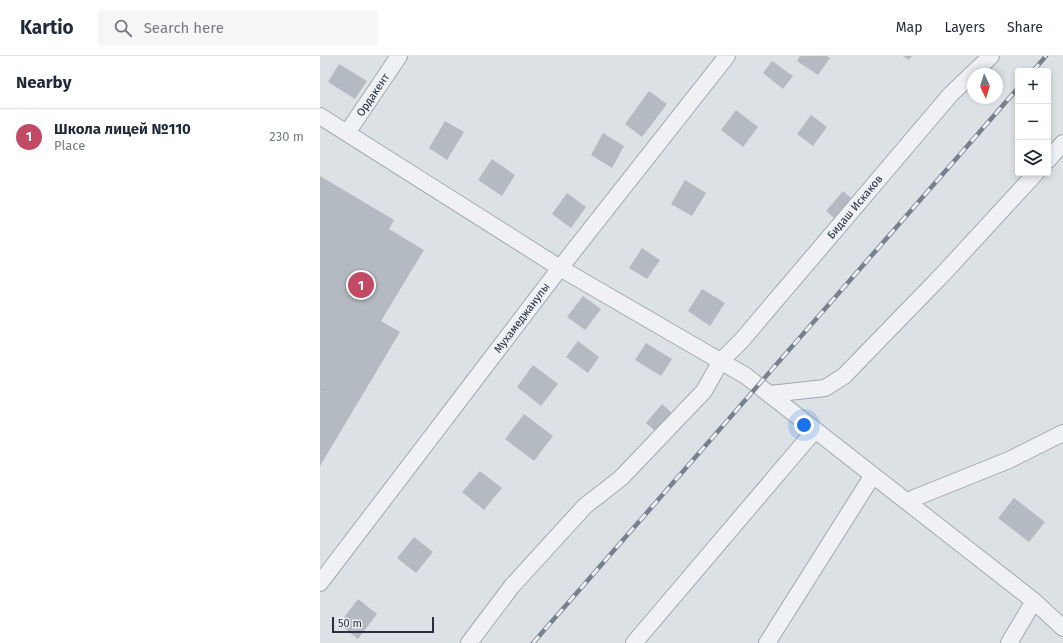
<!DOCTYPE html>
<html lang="en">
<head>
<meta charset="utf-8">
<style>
  body { margin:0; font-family:"Fira Sans",sans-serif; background:#f6f6f7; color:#1f2937 }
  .controls { position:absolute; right:12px; top:12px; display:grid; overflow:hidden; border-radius:4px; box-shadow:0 2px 6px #0003 }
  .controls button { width:36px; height:36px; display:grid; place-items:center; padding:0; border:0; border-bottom:1px solid #e0e1e3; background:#fff; color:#1f2937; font:20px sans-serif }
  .compass { position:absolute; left:647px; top:12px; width:36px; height:36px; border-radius:50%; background:#fff; box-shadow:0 2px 6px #0003; rotate:176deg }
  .scale { position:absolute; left:12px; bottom:10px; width:102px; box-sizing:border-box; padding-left:4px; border:2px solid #27303a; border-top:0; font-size:11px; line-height:14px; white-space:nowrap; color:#27303a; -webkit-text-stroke:3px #eceff3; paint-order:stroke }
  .you { position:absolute; left:484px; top:369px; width:14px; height:14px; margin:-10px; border:3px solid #fff; border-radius:50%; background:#1a73e8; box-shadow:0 0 0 6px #1a73e833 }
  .badge { display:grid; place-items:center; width:26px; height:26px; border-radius:50%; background:#c24a65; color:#fff; font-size:13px; font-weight:700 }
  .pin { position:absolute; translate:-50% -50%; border:2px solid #fff; box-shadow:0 1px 4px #0006 }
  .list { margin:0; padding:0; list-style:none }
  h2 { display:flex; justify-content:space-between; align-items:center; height:52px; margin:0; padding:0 16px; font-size:17px }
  h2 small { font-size:13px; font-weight:400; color:#747a83 }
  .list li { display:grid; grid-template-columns:26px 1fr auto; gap:12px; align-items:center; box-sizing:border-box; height:56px; padding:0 16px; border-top:1px solid #e0e1e3 }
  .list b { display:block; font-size:15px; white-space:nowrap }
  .list p { margin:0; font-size:13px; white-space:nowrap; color:#747a83 }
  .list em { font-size:13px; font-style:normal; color:#747a83 }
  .icon { flex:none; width:22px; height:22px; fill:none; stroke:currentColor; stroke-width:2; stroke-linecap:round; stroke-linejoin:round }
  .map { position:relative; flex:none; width:743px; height:587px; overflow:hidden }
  header { display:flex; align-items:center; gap:24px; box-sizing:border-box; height:56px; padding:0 20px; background:#fff; border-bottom:1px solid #e0e1e3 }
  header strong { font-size:19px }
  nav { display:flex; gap:22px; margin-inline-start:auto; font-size:14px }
  .search { width:280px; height:36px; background:#f6f6f7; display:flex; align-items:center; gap:10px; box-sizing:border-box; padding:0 14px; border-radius:4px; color:#747a83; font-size:15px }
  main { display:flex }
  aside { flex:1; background:#fff }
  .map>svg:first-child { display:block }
  .building { fill:#b4bac1 }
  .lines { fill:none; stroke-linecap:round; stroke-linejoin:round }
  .minor-casing { stroke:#a2a8ae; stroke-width:18 }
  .minor { stroke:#eff1f4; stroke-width:16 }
  .rail-casing { stroke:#77818d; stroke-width:4.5 }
  .rail { stroke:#eceff3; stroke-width:3; stroke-dasharray:9; stroke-linecap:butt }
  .labels { text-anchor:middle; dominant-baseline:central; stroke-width:3; stroke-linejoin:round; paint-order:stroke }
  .street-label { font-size:11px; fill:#27303a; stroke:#eceff3 }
</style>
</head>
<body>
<header>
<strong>Kartio</strong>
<div class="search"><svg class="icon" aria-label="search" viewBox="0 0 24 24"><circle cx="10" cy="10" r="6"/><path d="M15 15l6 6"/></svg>Search here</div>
<nav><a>Map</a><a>Layers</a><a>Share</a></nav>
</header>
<main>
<aside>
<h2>Nearby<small></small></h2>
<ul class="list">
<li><span class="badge">1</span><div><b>Школа лицей №110</b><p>Place</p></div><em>230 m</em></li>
</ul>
</aside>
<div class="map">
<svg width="743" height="587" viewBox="0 0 743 587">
  <rect width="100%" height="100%" fill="#dce1e5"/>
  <path class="building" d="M480 0H507L510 2 498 19 477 5Z
    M583 0H592L589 4Z
    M452 5 473 20 463 33 443 17Z
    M19 8 47 25 35 43 8 26Z
    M329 35 347 48 322 81 305 68Z
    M416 54 438 71 423 91 401 74Z
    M491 59 507 71 493 90 477 78Z
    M125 65 144 76 127 104 109 92Z
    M283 77 304 90 292 112 271 99Z
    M172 103 195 119 182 140 158 124Z
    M0 120 74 164 69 173 104 194 61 265 80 276 0 410V337L1 335H0Z
    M365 124 386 137 372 160 351 148Z
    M523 135 532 143 514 162 506 155Z
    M247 137 266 151 251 172 232 158Z
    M322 192 340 204 327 223 309 212Z
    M382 233 405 247 390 270 368 255Z
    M263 240 281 253 265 274 247 261Z
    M258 285 279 301 268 317 246 301Z
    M326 287 352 303 341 320 315 304Z
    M213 309 238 328 221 350 197 331Z
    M342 348 352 357 336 376 326 367Z
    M204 358 233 380 214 405 185 383Z
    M160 415 182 432 164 454 142 436Z
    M694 442 725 466 709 486 678 462Z
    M94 481 113 496 96 517 77 502Z
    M38 543 57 558 38 583 19 568Z"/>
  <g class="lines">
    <g class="minor-casing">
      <path id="minor" d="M0 60 240 212 426 320 714 545 743 572
        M27 77 79 0
        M728 104 743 87
        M450 338 505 332 524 320 623 218 716 117
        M587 445 689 404 743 377
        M0 527 240 212 407 0
        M149 587 192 530 265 450 301 422 384 335 401 305 422 284 631 38 671 0
        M314 587 495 374
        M447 587 553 419
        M689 587 714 545"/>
    </g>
    <use href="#minor" class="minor"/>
    <g class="rail-casing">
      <path id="rail" d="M713 15 726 0
        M213 587 698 32"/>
    </g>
    <use href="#rail" class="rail"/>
  </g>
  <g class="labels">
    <g class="street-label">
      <text transform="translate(53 39) rotate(-56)">Ордакент</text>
      <text transform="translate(535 151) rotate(-50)">Бидаш Искаков</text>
      <text transform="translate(202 262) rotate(-53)">Мухамеджанулы</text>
    </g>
  </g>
</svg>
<div class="controls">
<button>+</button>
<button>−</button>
<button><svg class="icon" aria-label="layers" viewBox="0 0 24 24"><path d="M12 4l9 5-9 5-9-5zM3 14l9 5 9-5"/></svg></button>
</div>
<svg class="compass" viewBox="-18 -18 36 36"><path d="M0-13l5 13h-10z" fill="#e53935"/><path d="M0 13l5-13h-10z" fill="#747a83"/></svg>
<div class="scale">50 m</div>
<div class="you"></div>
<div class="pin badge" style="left:41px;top:229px">1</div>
</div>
</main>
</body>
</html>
